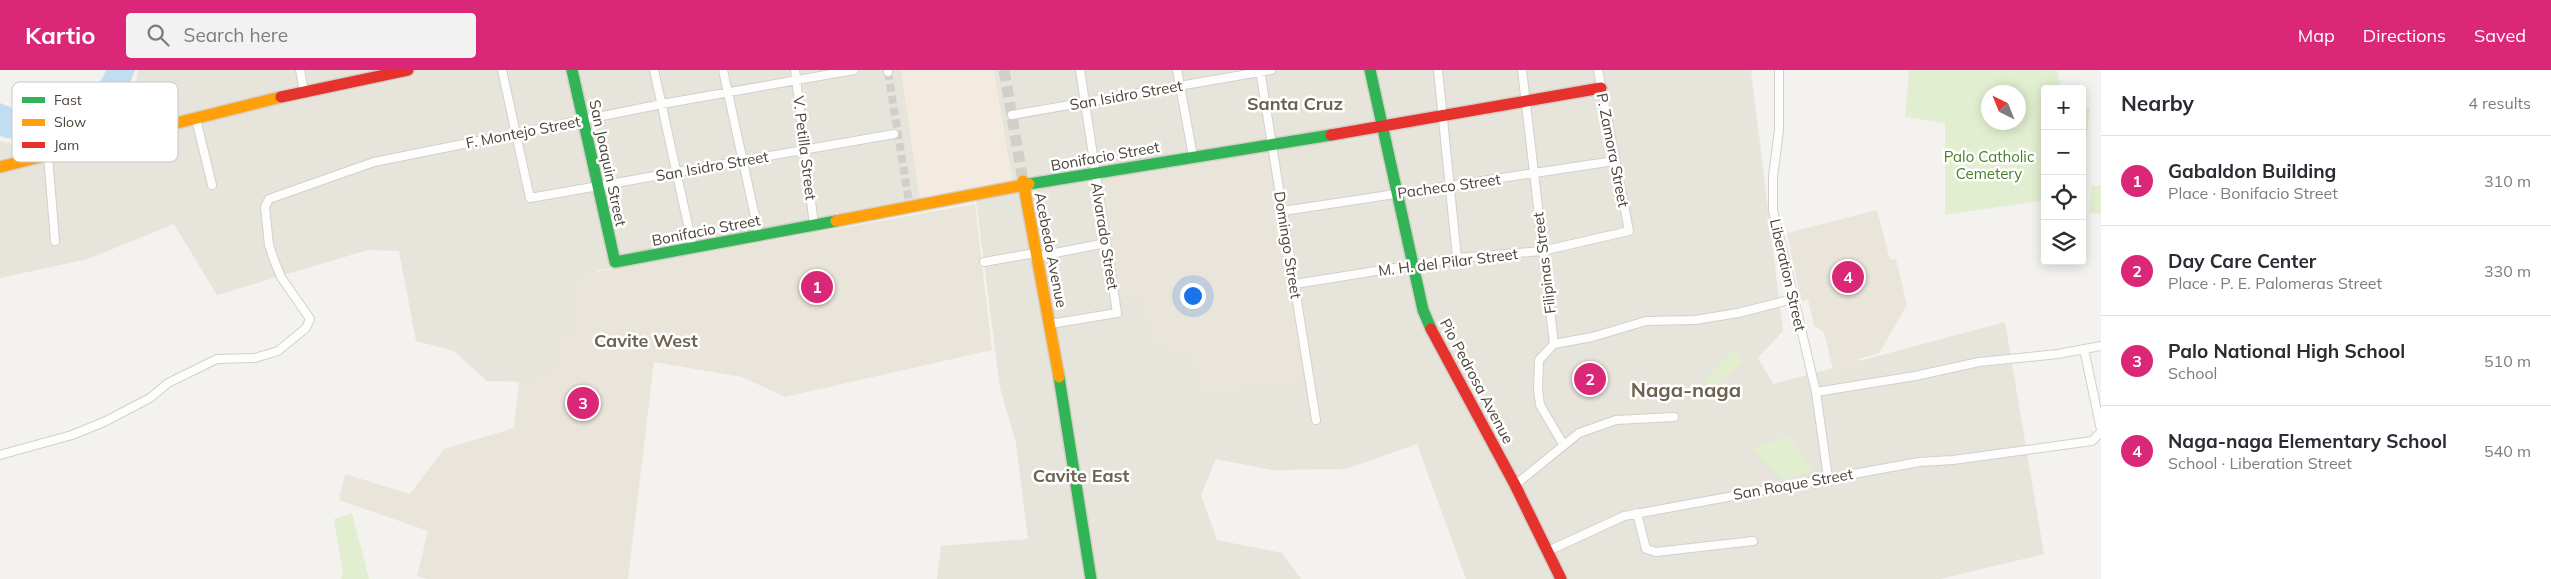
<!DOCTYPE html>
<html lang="en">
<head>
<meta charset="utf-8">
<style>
  body { margin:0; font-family:Mulish,sans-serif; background:#f2f2f3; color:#2b2b33 }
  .controls { position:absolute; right:15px; top:15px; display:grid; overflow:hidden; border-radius:5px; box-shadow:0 2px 12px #0003 }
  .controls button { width:45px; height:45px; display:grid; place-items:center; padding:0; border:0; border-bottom:1px solid #e1e1e2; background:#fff; color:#2b2b33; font:25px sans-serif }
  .compass { position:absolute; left:1981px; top:15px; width:45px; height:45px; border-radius:50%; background:#fff; box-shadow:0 2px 12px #0003; rotate:317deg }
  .you { position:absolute; left:1192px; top:225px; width:18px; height:18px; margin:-12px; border:4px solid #fff; border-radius:50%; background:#1a73e8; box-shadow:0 0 0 8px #1a73e833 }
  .badge { display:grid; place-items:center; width:32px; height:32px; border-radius:50%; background:#db2777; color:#fff; font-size:16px; font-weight:700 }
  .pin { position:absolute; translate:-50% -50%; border:2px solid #fff; box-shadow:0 1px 5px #0006 }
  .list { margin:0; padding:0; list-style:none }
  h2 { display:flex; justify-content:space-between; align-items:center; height:65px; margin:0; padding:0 20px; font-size:21px }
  h2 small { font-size:16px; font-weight:400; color:#7c7c81 }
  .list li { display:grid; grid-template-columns:32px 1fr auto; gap:15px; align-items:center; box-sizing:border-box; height:90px; padding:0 20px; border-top:1px solid #e1e1e2 }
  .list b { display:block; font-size:19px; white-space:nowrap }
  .list p { margin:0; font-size:16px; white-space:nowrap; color:#7c7c81 }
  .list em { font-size:16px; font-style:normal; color:#7c7c81 }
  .icon { flex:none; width:28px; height:28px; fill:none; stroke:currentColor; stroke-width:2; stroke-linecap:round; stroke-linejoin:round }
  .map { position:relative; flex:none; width:2101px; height:509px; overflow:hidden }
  header { display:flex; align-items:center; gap:30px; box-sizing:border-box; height:70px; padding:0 25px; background:#db2777; color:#fff }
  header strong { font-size:24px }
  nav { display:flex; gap:28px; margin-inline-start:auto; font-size:18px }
  .search { width:350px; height:45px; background:#f2f2f3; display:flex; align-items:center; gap:12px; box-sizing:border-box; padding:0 18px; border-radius:5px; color:#7c7c81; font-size:19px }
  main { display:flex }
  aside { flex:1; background:#fff }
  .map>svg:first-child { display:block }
  .residential { fill:#e7e4dc }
  .commercial { fill:#f3ebdf }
  .education { fill:#eae5da }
  .green { fill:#e1eecf; fill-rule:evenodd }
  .water { fill:#c0ddf1 }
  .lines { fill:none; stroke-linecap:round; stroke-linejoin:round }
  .street-tunnel { stroke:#d2cfca; stroke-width:8; stroke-dasharray:8 4; stroke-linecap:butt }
  .secondary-tunnel { stroke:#d2cfca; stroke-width:11; stroke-dasharray:11 5.5; stroke-linecap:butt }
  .street-casing { stroke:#d2d0cb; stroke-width:10 }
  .fast-casing { stroke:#d3cfc5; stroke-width:14 }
  .slow-casing { stroke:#d3cfc5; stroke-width:14 }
  .jam-casing { stroke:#d3cfc5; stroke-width:14 }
  .street { stroke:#fdfdfc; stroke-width:8 }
  .fast { stroke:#30b455; stroke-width:11 }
  .slow { stroke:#ff9f0a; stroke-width:11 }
  .jam { stroke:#e5322d; stroke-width:11 }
  .labels { text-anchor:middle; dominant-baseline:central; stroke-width:5; stroke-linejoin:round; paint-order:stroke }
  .street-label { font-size:15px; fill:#4b4439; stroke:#fff }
  .park-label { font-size:15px; fill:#4a7f2a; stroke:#fff }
  .quarter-label { font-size:18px; font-weight:bold; fill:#6e6250; stroke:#fff }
  .district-label { font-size:20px; font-weight:bold; fill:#6e6250; stroke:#fff }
  .key { fill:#fff; stroke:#c9c7c4; stroke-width:1 }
  .key-label { font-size:14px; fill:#4b4439 }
</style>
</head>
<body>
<header>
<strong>Kartio</strong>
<div class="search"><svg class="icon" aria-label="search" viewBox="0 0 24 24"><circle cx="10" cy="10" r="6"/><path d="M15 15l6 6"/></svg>Search here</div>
<nav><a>Map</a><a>Directions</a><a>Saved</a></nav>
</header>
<main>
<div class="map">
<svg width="2101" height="509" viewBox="0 0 2101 509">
  <rect width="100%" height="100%" fill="#f4f2ee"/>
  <path class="residential" d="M138 0H1751L1783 261 1758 288 1773 314 2005 252 2044 484 1940 509H1466L1417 374 1346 399 1272 400 1216 389 1201 425 1217 470 1282 483 1301 509H937L941 476 1028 469 1016 373 1000 318 976 131 597 201 590 297 558 313 487 311 454 281 416 271 399 181 368 180 217 225 174 154 88 189 0 208V104L121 74 134 27Z
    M0 71 10 73 26 84 0 89Z"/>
  <path class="commercial" d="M901 0H994L1013 113 920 131Z"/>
  <path class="education" d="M1267 80 1305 309 1197 323 1196 289 1154 270 1138 222 1118 224 1100 107Z
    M975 134 992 280 785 327 742 307 654 292 628 509H428L417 506 428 461 339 430 345 404 410 424 444 379 514 358 519 312 536 311 564 291 559 270 574 263 580 205Z
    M1877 140 1890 190 1896 189 1907 235 1879 283 1859 289 1860 297 1834 304 1824 262 1814 256 1808 229 1801 231 1787 163Z"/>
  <path class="green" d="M1909 0H2057L2061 19H2045V130L1945 145V53L1905 47ZM1988 22H2018V52H1988Z
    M2082 34 2090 39 2082 101Z
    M2092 115 2101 116V144L2089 143Z
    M1735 280 1743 292 1711 318 1704 310Z
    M1789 365 1813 401 1783 410 1753 379Z
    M352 443 369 509H341L343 502 334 449Z"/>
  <path class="water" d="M106 0H135L119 41C78 64 53 70 6 68L0 66V33C12 38 24 44 37 45 63 47 98 24 106 0Z"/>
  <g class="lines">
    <path class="street-tunnel" d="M888 2 909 132"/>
    <path class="secondary-tunnel" d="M1004 0 1023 111"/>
    <g class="street-casing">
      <path id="street" d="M300 0 304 21
        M502 0 530 128 894 64
        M654 0 693 178
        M723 0 759 165
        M795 0 814 155
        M888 0V2
        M1177 0 1193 86
        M1260 0 1316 350
        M1438 0 1457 188
        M1522 0 1554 274
        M1779 0V60L1773 107V140L1816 322 1828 408
        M1012 45 1271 0
        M196 49 212 115
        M48 86 55 171
        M1283 141 1614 91
        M1035 187 1106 173
        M984 192 1035 183
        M1295 214 1457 188 1542 181 1629 161 1598 0
        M1050 254 1117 243 1080 0
        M1554 274 1592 267 1646 251 1695 250 1738 243 1793 229
        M1554 274 1539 290 1538 319 1540 335 1563 374
        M2084 279 2101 360
        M1816 322 1915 306 1979 292 2058 284 2101 276
        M0 385 72 365 104 352 150 328 168 313 217 289 255 288 278 281 306 258 310 249 281 207 274 190 269 175 265 137 269 129 374 92 662 34 854 0
        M1515 415 1579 363 1616 350 1674 347
        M1637 443 1646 479 1656 482 1753 471
        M1546 482 1624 446 1919 392 1953 390 2092 371 2101 362"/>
    </g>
    <g class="fast-casing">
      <path id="fast" d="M572 0 615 192 836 151
        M1370 0 1423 240 1431 259
        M1029 114 1331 65
        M1059 307 1091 509"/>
    </g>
    <g class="slow-casing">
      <path id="slow" d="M0 97 281 27
        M1023 111 1059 307
        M836 151 1029 114"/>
    </g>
    <g class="jam-casing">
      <path id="jam" d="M281 27 408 0
        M1331 65 1601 18
        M1431 259 1515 415 1561 509"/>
    </g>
    <use href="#street" class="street"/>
    <use href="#fast" class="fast"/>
    <use href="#slow" class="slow"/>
    <use href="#jam" class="jam"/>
  </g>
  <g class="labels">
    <g class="street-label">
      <text transform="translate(1126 25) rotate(-10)">San Isidro Street</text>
      <text transform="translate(523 62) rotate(-11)">F. Montejo Street</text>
      <text transform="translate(805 78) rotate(83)">V. Petilla Street</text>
      <text transform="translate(1613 80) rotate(79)">P. Zamora Street</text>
      <text transform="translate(1105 86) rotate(-10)">Bonifacio Street</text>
      <text transform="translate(608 93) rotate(78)">San Joaquin Street</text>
      <text transform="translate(712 96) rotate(-10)">San Isidro Street</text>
      <text transform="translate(1449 116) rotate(-8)">Pacheco Street</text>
      <text transform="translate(706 160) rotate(-11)">Bonifacio Street</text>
      <text transform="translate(1105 166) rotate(81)">Alvarado Street</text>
      <text transform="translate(1288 175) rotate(81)">Domingo Street</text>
      <text transform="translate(1051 180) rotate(79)">Acebedo Avenue</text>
      <text transform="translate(1448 192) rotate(-7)">M. H. del Pilar Street</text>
      <text transform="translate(1544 193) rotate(-97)">Filipinas Street</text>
      <text transform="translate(1788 205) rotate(77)">Liberation Street</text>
      <text transform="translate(1477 311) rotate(62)">Pio Pedrosa Avenue</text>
      <text transform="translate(1793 414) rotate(-10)">San Roque Street</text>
    </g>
    <g class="park-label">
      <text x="1989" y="86">Palo Catholic<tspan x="1989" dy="17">Cemetery</tspan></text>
    </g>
    <g class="quarter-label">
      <text x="1295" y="33">Santa Cruz</text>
      <text x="646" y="270">Cavite West</text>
      <text x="1081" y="405">Cavite East</text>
    </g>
    <g class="district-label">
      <text x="1686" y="319">Naga-naga</text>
    </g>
  </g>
  <rect x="12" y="12" width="166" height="80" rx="8" class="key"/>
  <rect x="22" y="27" width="23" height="6" fill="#30b455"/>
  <rect x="22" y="49" width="23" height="7" fill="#ff9f0a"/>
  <rect x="22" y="72" width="23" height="6" fill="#e5322d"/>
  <g class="key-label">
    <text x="54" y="35">Fast</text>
    <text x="54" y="57">Slow</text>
    <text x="54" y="80">Jam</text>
  </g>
</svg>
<div class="controls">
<button>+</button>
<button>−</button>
<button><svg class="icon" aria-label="locate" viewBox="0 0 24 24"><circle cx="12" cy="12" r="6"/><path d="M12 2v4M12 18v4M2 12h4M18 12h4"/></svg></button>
<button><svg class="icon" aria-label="layers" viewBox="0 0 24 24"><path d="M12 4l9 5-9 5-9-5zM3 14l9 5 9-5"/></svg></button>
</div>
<svg class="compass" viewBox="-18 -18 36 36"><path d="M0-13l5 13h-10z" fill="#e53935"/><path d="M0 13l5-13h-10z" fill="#7c7c81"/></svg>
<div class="you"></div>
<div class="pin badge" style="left:817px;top:217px">1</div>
<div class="pin badge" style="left:1590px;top:309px">2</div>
<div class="pin badge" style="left:583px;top:333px">3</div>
<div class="pin badge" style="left:1848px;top:207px">4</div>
</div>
<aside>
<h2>Nearby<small>4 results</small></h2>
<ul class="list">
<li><span class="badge">1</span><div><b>Gabaldon Building</b><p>Place · Bonifacio Street</p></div><em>310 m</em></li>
<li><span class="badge">2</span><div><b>Day Care Center</b><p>Place · P. E. Palomeras Street</p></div><em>330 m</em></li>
<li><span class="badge">3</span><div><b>Palo National High School</b><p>School</p></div><em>510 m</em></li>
<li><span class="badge">4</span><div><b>Naga-naga Elementary School</b><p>School · Liberation Street</p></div><em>540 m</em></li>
</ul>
</aside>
</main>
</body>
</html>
